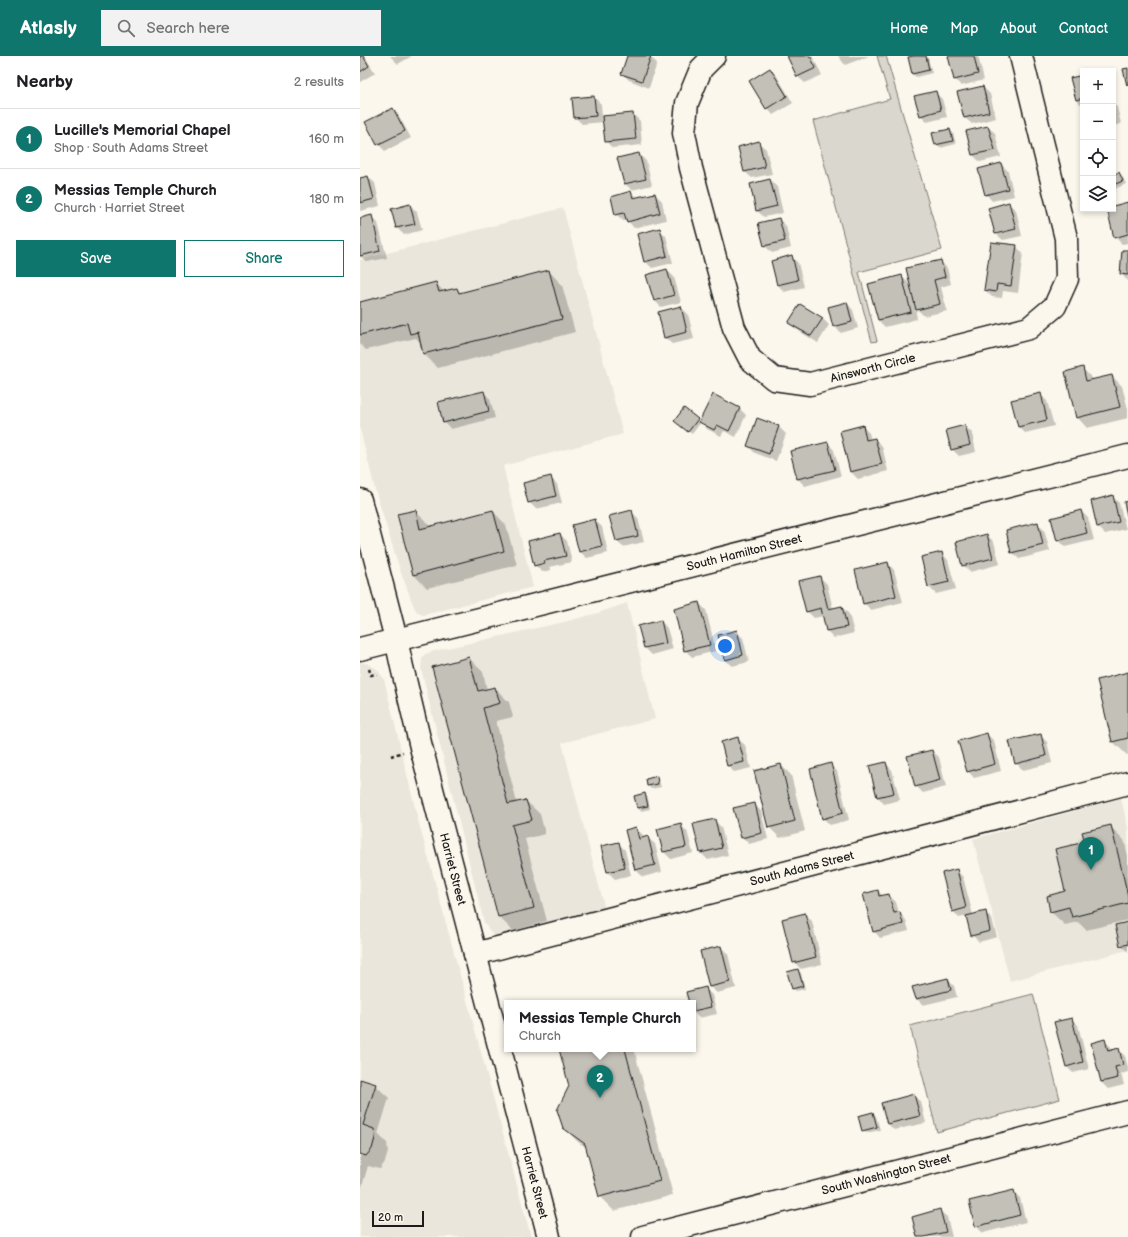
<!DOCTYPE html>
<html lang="en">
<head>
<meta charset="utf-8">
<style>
  body { margin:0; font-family:"Balsamiq Sans",sans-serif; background:#f2f2f2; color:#202124 }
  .controls { position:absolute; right:12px; top:12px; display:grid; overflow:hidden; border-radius:0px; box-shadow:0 2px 6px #0003 }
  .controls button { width:36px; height:36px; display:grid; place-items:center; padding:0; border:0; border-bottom:1px solid #e0e0e0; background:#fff; color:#202124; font:20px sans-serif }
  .scale { position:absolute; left:12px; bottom:10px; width:52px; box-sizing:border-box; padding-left:4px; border:2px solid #1c1c1c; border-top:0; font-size:11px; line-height:14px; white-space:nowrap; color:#1c1c1c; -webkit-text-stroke:3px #fbf7ec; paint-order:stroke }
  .you { position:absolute; left:365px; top:590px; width:14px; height:14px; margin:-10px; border:3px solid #fff; border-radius:50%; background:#1a73e8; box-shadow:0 0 0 6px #1a73e833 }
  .badge { display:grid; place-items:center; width:26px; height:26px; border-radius:50%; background:#0f766e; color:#fff; font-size:13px; font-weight:700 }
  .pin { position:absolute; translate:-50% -33px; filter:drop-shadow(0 1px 2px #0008) }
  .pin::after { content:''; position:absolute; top:21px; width:14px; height:12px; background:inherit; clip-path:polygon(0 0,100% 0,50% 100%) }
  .popup { position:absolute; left:144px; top:944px; width:192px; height:52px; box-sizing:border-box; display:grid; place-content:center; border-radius:0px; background:#fff; filter:drop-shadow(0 1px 3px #0005); font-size:13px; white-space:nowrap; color:#757577 }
  .popup b { font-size:15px; color:#202124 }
  .popup::after { content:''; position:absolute; left:50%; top:100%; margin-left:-8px; border:8px solid transparent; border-top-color:#fff }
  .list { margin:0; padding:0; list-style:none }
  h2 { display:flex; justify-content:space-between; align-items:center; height:52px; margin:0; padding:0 16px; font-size:17px }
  h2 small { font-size:13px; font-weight:400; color:#757577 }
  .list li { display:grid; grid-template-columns:26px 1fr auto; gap:12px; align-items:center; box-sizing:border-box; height:60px; padding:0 16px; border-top:1px solid #e0e0e0 }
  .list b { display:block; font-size:15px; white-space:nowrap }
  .list p { margin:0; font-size:13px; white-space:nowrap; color:#757577 }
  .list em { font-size:13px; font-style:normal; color:#757577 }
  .actions { display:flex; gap:8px; padding:12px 16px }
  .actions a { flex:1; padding:9px 0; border:1px solid #0f766e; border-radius:0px; text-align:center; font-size:14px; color:#0f766e }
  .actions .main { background:#0f766e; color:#fff }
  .icon { flex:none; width:22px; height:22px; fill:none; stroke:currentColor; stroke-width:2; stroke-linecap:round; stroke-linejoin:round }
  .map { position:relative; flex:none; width:768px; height:1181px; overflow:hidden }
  header { display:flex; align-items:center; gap:24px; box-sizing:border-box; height:56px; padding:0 20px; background:#0f766e; color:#fff }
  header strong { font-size:19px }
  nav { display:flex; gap:22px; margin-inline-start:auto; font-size:14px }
  .search { width:280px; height:36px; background:#f2f2f2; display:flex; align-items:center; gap:10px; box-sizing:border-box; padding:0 14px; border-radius:0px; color:#757577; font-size:15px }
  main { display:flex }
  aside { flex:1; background:#fff }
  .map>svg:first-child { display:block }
  .built { fill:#eae6dc }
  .green { fill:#dad7ce; stroke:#7b7a75 }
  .shadow { fill:#0003 }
  .building { fill:#c3c0b8; stroke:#1c1c1c }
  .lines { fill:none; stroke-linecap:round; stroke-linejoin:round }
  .minor-casing { stroke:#1c1c1c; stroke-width:25 }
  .major-casing { stroke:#1c1c1c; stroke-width:25 }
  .path { stroke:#1c1c1c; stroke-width:2.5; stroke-dasharray:3 3; stroke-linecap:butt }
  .minor { stroke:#fbf7ec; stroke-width:22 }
  .major { stroke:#fbf7ec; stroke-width:22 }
  .labels { text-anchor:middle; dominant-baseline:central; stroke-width:3.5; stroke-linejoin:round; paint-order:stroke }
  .street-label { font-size:12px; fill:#1c1c1c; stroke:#fbf7ec }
</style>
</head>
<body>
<header>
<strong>Atlasly</strong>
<div class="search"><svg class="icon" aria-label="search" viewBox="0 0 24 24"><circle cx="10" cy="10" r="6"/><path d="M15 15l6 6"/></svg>Search here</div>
<nav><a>Home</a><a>Map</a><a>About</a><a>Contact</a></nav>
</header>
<main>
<aside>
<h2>Nearby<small>2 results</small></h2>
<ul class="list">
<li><span class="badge">1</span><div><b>Lucille's Memorial Chapel</b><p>Shop · South Adams Street</p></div><em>160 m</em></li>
<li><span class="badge">2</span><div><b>Messias Temple Church</b><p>Church · Harriet Street</p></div><em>180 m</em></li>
</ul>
<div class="actions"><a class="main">Save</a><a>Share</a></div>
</aside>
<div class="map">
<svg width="768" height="1181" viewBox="0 0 768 1181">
  <rect width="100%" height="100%" fill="#fbf7ec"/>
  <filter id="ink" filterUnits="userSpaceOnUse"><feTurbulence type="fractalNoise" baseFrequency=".025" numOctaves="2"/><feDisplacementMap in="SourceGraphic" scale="8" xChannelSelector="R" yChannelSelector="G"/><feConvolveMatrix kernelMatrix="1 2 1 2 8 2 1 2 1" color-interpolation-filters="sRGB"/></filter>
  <g filter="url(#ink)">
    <path class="built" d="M203 152 263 378 143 410 173 531 64 559 60 558 57 556 54 551 40 514 16 437 0 373V204Z
      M267 547 295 663 202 687 246 857 137 883 130 876 124 866 61 613 62 603 65 598 74 595 204 566 238 557Z
      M0 606 6 607 17 613 24 623 57 760 171 1181H0Z
      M761 742 768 772V894L650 925 613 783Z"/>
    <path class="green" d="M517 0H526L582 194 499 216 517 285 512 286 453 65 530 43Z
      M673 938 700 1043 577 1076 550 970Z"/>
    <path class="shadow" d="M0 0H5L15 17 0 26Z
      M30 0H52L38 8Z
      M268 0H289L297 7 289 32 269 24 262 18Z
      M428 0H452L462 19 445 27 438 21Z
      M478 0H509L485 9Z
      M559 0H566L568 2 572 17 556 21 553 18 550 2Z
      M589 0H618L624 24 601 30 595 23Z
      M410 13 417 20 433 47 413 59 407 52Z
      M723 20V50L716 44Z
      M623 31 630 38 636 62 612 68 605 62Z
      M575 36 582 43 587 61 567 66 561 59Z
      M234 41 241 48 242 61 273 58 280 65 282 89 252 92 246 85 244 66 222 68 215 61Z
      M753 48 757 51 761 68 753 70Z
      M33 53 39 60 51 82 25 95 18 88Z
      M628 71 635 77 641 101 620 106 613 99 607 76Z
      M590 74 593 77 596 88 580 92 576 89 574 78Z
      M399 87 406 93 412 118 392 122 385 116Z
      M279 98 286 105 292 129 272 134 265 128Z
      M641 108 648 115 654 140 632 145 626 138Z
      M759 117 762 120 766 128 755 133 756 135 753 136V120Z
      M8 121 15 127 20 150 0 155V123Z
      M410 124 417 131 423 157 404 161 397 155Z
      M271 136 277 142 295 138 302 145 306 164 274 172 267 164 263 165 256 158Z
      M768 147V187L762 188 755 181 748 153H753V151Z
      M649 148 656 154 662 180 643 184 636 178Z
      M50 149 57 156 62 174 44 179 37 172 32 153Z
      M11 160 18 167 27 202 7 206 0 200V163Z
      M419 163 426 170 431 192 412 197 405 190Z
      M299 173 306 180 313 207 292 212 285 205Z
      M656 190 663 197 658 237 643 235 642 242 632 241 625 234Z
      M768 195V225L761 218Z
      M431 200 438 207 444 231 424 236 418 229 412 205Z
      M580 205 587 212 591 228 581 231 587 255 564 260 555 251 557 263 525 271 518 264 542 220 551 230Z
      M307 214 314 221 321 246 301 251 294 244Z
      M189 215 202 229 215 276 78 312 64 298 61 287 56 282 6 294 0 288V247L76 227 84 236 97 233 101 237Z
      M487 247 493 254 498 272 481 277 474 270Z
      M321 251 328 258 334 283 312 288 305 282Z
      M462 262 469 269 458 287 436 273 429 267Z
      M723 313 734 324 752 320 762 330 768 353V362L727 372 717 361Z
      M124 336 130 343 135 362 91 373 84 366Z
      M680 338 687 345 694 370 665 377 659 371Z
      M353 339 379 352 386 359 376 381 364 375 361 380 347 373 341 366 332 378 319 368 337 364 340 367Z
      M397 363 419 371 426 378 416 405 395 397 388 390Z
      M502 370 509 377 511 384 515 383 522 390 528 415 498 423 491 416 481 376Z
      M605 370 612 377 616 396 599 400 592 393Z
      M468 387 474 394 481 420 445 430 438 423Z
      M190 421 197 428 202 447 176 453 169 446Z
      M752 440 759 447 766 473 745 478 738 471 732 445Z
      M55 455 69 468 70 471 133 455 146 469 157 509 67 532 53 518Z
      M271 455 278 462 284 486 263 491 256 485Z
      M721 455 728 462 734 484 705 491 698 484Z
      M235 464 242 471 248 497 227 502 220 496Z
      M677 467 684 474 690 495 659 503 652 496Z
      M200 478 207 485 212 506 190 511 191 514 182 516 175 509Z
      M627 479 634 486 640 508 610 516 603 509Z
      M582 497 588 504 596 533 576 538 569 531 562 502Z
      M528 507 534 514 543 546 511 554 504 547Z
      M460 521 467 528 473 553 482 551 489 558 494 577 474 582 467 575 464 560 454 562 447 555Z
      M339 547 346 554 356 595 332 601 325 594Z
      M301 565 307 572 313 593 292 599 285 592Z
      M377 576 383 582 389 606 372 610 365 604Z
      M109 602 123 616 127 634 135 632 149 646 153 661 136 665 157 747 166 745 180 758 185 778 165 783 187 865 153 875 139 861 74 612Z
      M768 617V699H767L753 686Z
      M627 678 634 685 641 715 614 722 608 715Z
      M680 679 687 686 692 707 663 714 656 707Z
      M378 683 385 689 391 712 374 716 368 710Z
      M572 695 579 701 586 731 563 737 556 730Z
      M526 707 532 714 540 744 524 748 518 741Z
      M421 709 431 719 445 775 420 782 409 771Z
      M470 709 477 715 489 764 470 769 463 762Z
      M296 721 299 725 301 731 291 733 288 730 287 724Z
      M285 738 288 742 290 753 281 755 277 752Z
      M394 748 401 755 408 783 389 788 382 781Z
      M354 764 361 771 368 799 348 804 341 797 334 769Z
      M320 769 327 775 333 797 311 803 304 796 298 774Z
      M750 770 764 784 768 800V864L726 874 718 866 705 869 691 856 706 836 726 787Z
      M276 772 283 779 284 783 288 782 295 788 302 816 283 821 276 814 266 775Z
      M258 787 265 794 271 819 255 823 248 816 242 791Z
      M596 814 603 821 613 859 625 856 632 863 637 881 619 886 612 879 607 860 599 862 593 855Z
      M518 835 523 840 529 839 536 846 539 857 546 864 549 875 520 882 514 875Z
      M445 858 452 865 462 908 441 913 434 906Z
      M768 867V896L761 889Z
      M361 891 368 898 376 932 357 937 350 931Z
      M438 914 441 917 445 933 436 935 433 932Z
      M587 923 594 930 597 941 563 949 556 942Z
      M345 932 352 939 357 958 339 962 333 956V947H330Z
      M712 963 718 969 729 1013 713 1017 706 1010Z
      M744 984 751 991 752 995 758 993 765 1000 768 1011V1016L761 1018 764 1029 748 1033 741 1026Z
      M200 993H274L313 1139 254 1155 240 1141 227 1092 218 1086 204 1072 210 1030Z
      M0 1024 15 1029 29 1042 18 1078 27 1087 28 1096 25 1106 20 1113 8 1110 0 1137Z
      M554 1040 561 1046 566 1067 534 1074 528 1068Z
      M513 1057 516 1060 520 1074 506 1077 503 1074Z
      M653 1135 660 1142 666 1166 623 1177 616 1170Z
      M580 1155 587 1161 592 1181H558Z"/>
    <path class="building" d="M0 0H3L9 10 0 16Z
      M267 0H291L282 25 261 18Z
      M427 0H450L456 12 437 21Z
      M554 0H566L569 14 552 18 548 1Z
      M588 0H614L618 18 594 24Z
      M410 12 427 40 406 53 389 25Z
      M768 12V29L767 30 763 13Z
      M723 19V42L716 44 710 22Z
      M623 30 629 56 604 62 597 36Z
      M576 35 581 54 560 60 554 40Z
      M234 40 236 60 214 62 212 42Z
      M33 52 45 75 17 89 5 66Z
      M273 57 276 83 245 86 242 60Z
      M628 70 635 94 612 99 606 75Z
      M590 73 593 85 575 89 572 77Z
      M399 85 405 111 384 116 378 91Z
      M279 97 286 123 264 128 257 102Z
      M641 107 648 133 625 139 618 113Z
      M759 116 763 125 753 129V119Z
      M8 120 14 143 0 147V122Z
      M410 123 417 150 396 155 390 128Z
      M271 135 273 142 295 137 300 157 267 166 264 157 255 159 251 141Z
      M649 146 656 173 635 178 628 152Z
      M768 146V178L754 182 747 153H753V150Z
      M50 148 55 168 36 172 31 153Z
      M12 159 20 195 0 200V162Z
      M419 162 425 185 404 190 398 167Z
      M300 172 307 200 284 206 277 178Z
      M631 186 657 189 651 230 637 228 636 236 624 234Z
      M762 194H768V219L760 218Z
      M432 199 438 224 417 229 411 205Z
      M581 204 585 221 574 224 580 248 556 254 546 212Z
      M307 213 314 239 294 245 286 219Z
      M189 214 202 263 63 298 58 276 50 278 47 267 0 279V246L76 226 79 236 97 232 99 237Z
      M542 219 551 256 518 264 508 228Z
      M487 246 492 266 473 271 468 251Z
      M440 248 463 262 451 280 428 267Z
      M321 250 327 276 304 282 298 256Z
      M723 311 726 325 752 319 760 351 716 362 705 316Z
      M124 335 129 355 83 367 78 346Z
      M681 337 687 364 658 371 651 344Z
      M353 338 380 352 369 375 357 369 354 374 339 366Z
      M324 352 338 363 328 376 314 365Z
      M397 362 419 370 409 398 387 390Z
      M503 369 506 384 515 382 522 408 490 416 480 375Z
      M605 369 610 389 591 394 586 374Z
      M468 386 475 414 437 423 430 395Z
      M191 420 196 440 168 447 163 427Z
      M753 439 759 466 737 471 731 445Z
      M768 445V464L764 446Z
      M56 454 60 473 133 454 144 495 53 519 37 458Z
      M272 454 278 480 256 485 249 460Z
      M721 454 727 477 697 485 691 462Z
      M235 463 242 490 219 496 212 469Z
      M678 466 683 489 651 497 646 474Z
      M200 477 206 500 184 505 185 507 174 510 168 485Z
      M627 478 633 502 602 510 596 486Z
      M582 496 589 526 568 531 561 501Z
      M528 506 536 540 503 548 495 514Z
      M460 520 468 553 482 550 487 571 466 575 461 552 446 556 438 525Z
      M339 546 350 589 324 595 314 553Z
      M301 564 306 587 284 592 278 570Z
      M377 574 383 599 365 604 358 579Z
      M109 601 118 635 135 631 140 647 123 652 148 748 166 744 172 764 152 769 174 852 138 861 72 611Z
      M768 616V682L752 686 737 624Z
      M627 677 635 708 607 716 598 685Z
      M681 678 686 700 655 708 649 685Z
      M378 681 384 706 367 710 361 686Z
      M572 694 580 724 555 731 547 700Z
      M526 706 534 737 517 741 509 710Z
      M471 707 483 757 462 763 450 713Z
      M421 708 435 765 408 772 394 715Z
      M297 720 298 728 287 730 286 723Z
      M285 737 288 750 277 752 274 740Z
      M395 747 402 777 381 782 373 752Z
      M355 763 362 792 340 797 333 768Z
      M321 767 326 791 303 796 297 773Z
      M751 769 768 840V847L712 861 709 851 690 856 687 840 705 835 695 793 725 786 722 776Z
      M276 771 279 783 288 780 295 809 275 814 265 774Z
      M259 786 265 812 247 816 241 790Z
      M597 813 606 852 592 856 582 817Z
      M518 834 519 840 529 838 534 857 540 856 543 868 513 876 503 838Z
      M626 855 630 875 611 880 606 860Z
      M445 857 456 901 433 907 422 863Z
      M768 866V888L760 890 755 869Z
      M361 890 370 926 349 931 340 895Z
      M438 913 443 930 432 933 427 916Z
      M588 922 591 934 556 943 552 931Z
      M346 931 351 951 333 955V947H329L326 936Z
      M712 962 723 1006 706 1011 694 966Z
      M745 983 748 995 759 992 763 1009 755 1011 758 1022 741 1026 731 987Z
      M199 993H265L300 1125 239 1141 225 1088 203 1072 197 1054 209 1030Z
      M0 1023 16 1028 3 1069 14 1073 15 1082 12 1093 6 1100 0 1098Z
      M554 1038 560 1060 527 1068 521 1047Z
      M513 1056 517 1071 502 1075 498 1060Z
      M654 1134 660 1159 615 1171 609 1145Z
      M580 1153 586 1176 564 1181H557L552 1161Z"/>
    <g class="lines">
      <g class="minor-casing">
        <g id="minor">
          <path id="s1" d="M354 0 341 13 327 47 324 77 331 112 374 272 390 303 414 323 450 328 669 272 695 250 707 223 706 182 661 0"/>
          <path d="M0 444 36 583"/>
          <path id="s2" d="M115 898 768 727"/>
          <path id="s3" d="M283 1181 768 1056"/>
        </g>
      </g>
      <g class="major-casing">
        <g id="major">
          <path id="s4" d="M36 583 42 611 61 691 189 1181"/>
          <path id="s5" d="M0 593 768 400"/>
        </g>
      </g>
      <path class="path" d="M9 613 11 619 17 618
        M31 700 43 696"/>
      <use href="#minor" class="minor"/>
      <use href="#major" class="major"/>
    </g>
  </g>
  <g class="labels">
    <g class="street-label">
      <text stroke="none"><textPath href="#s1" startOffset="454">Ainsworth Circle</textPath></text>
      <text stroke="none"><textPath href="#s5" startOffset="396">South Hamilton Street</textPath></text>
      <text stroke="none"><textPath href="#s4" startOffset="237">Harriet Street</textPath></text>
      <text stroke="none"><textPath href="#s2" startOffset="338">South Adams Street</textPath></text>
      <text stroke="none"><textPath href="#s3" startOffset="251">South Washington Street</textPath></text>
      <text stroke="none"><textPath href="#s4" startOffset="561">Harriet Street</textPath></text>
    </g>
  </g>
</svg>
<div class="controls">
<button>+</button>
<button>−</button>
<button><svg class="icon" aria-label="locate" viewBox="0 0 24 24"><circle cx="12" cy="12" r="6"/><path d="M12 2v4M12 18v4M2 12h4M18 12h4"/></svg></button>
<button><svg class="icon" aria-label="layers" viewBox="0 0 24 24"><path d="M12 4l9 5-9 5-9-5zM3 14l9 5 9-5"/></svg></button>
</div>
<div class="scale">20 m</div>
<div class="you"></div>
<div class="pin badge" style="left:731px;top:814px">1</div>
<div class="pin badge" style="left:240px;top:1042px">2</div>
<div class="popup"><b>Messias Temple Church</b>Church</div>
</div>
</main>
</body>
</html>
